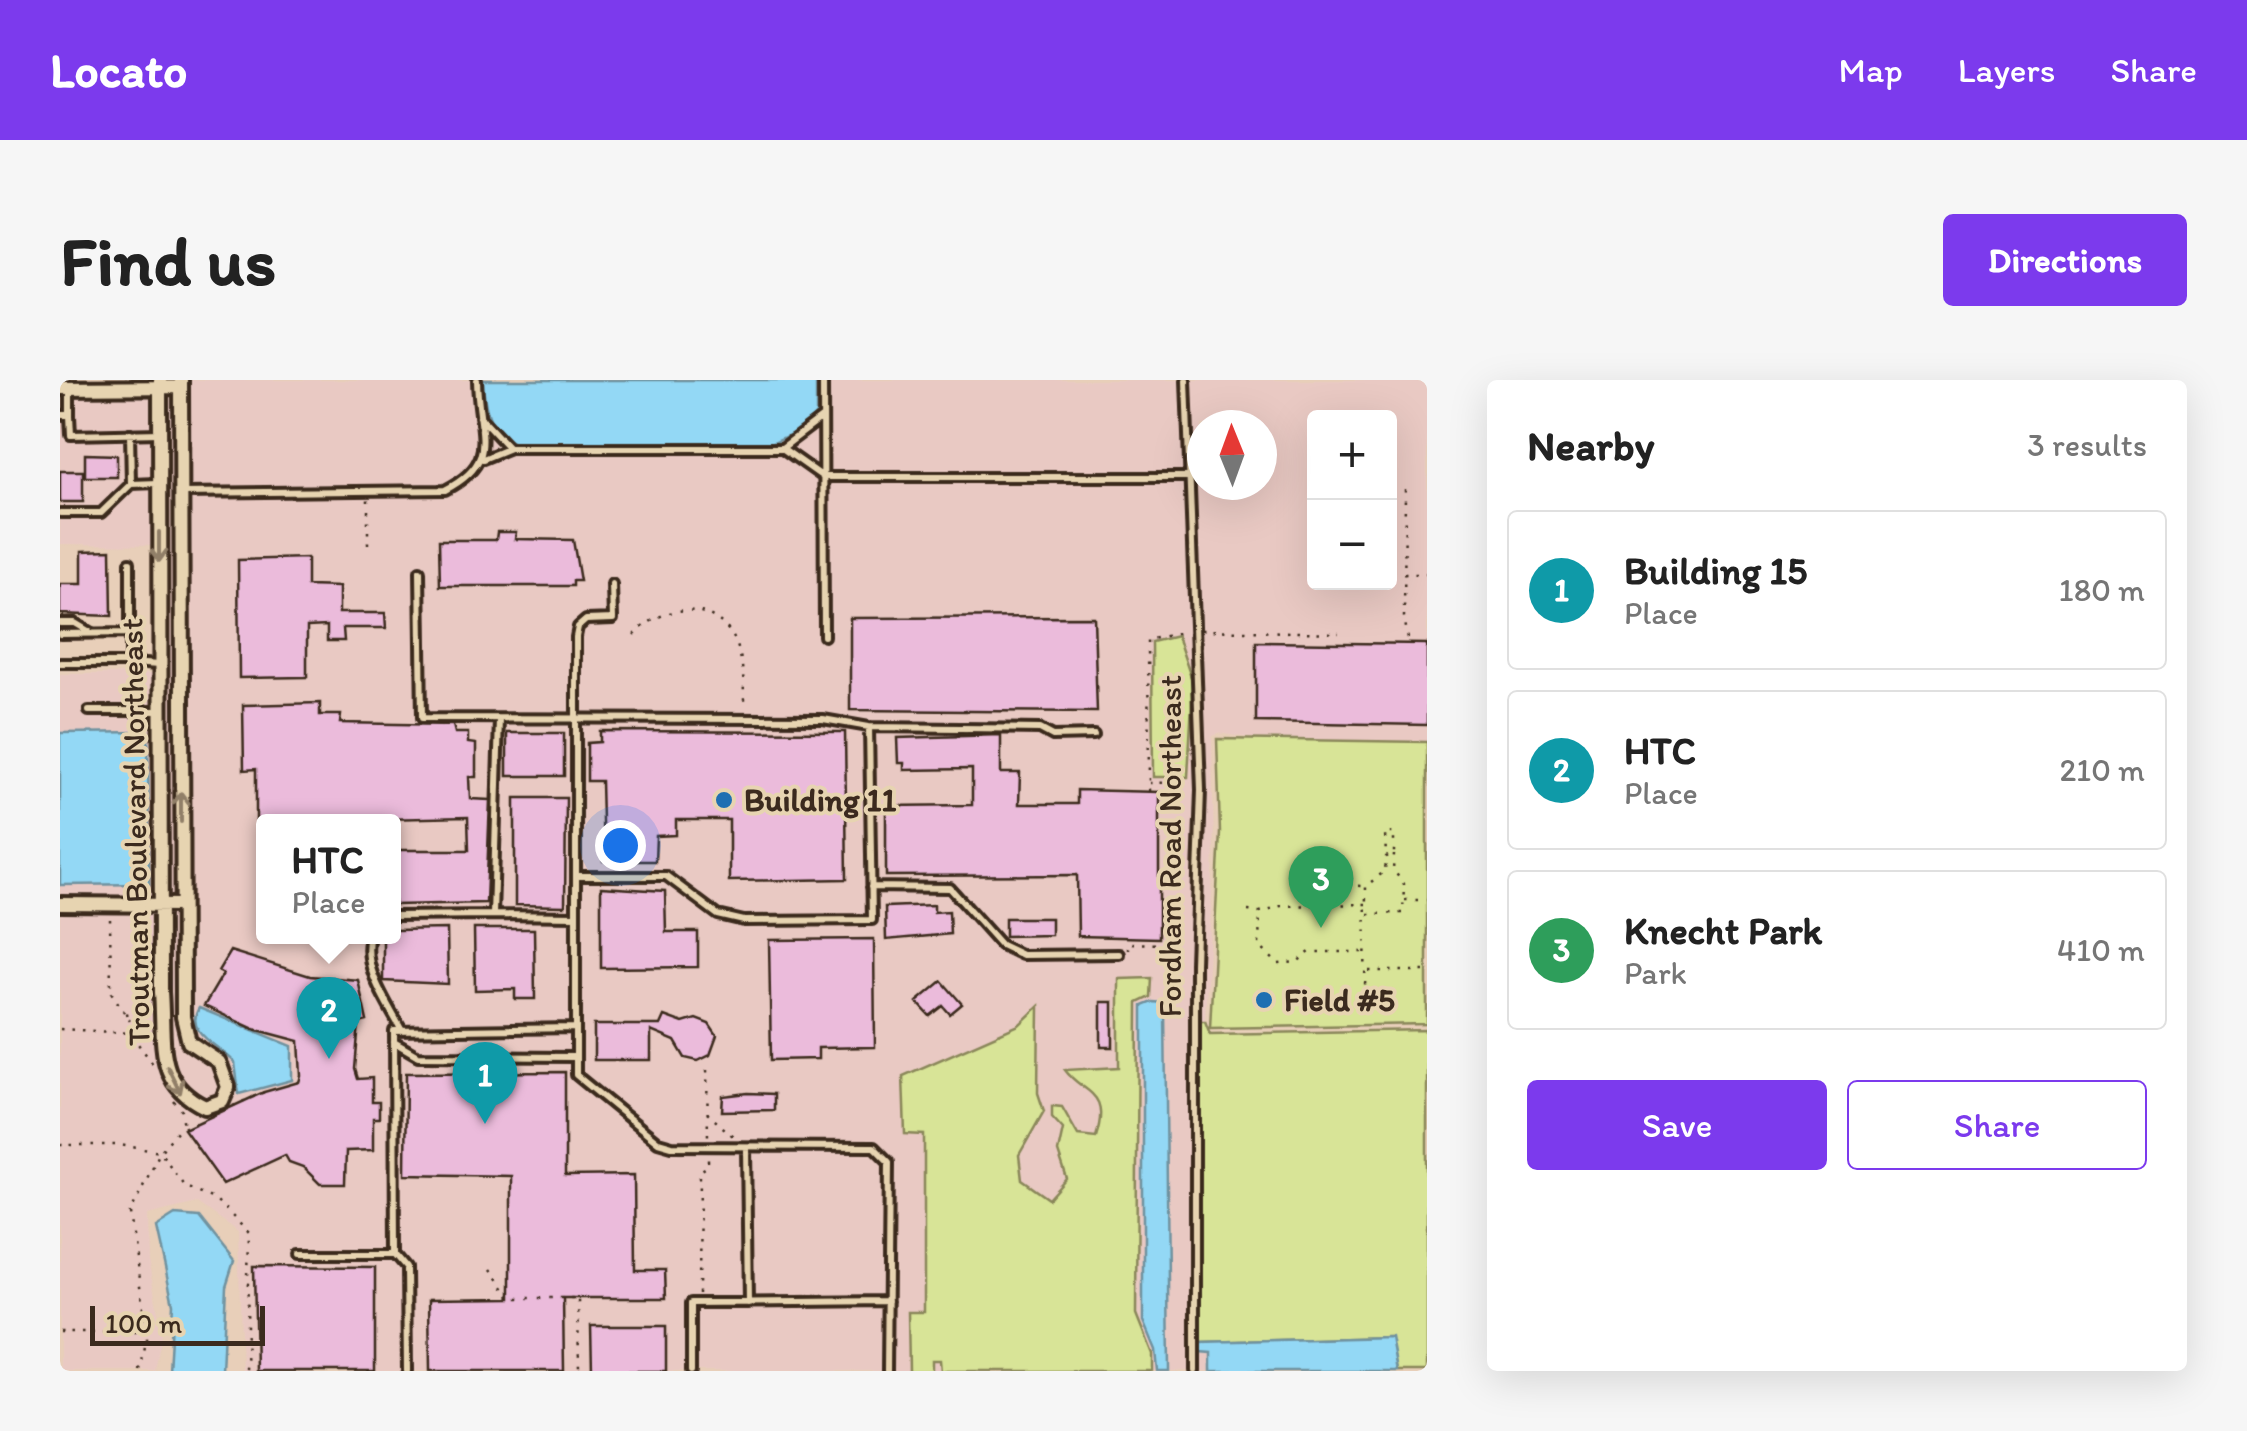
<!DOCTYPE html>
<html lang="en">
<head>
<meta charset="utf-8">
<style>
  body { margin:0; font-family:Itim,sans-serif; background:#f6f6f6; color:#222 }
  .controls { position:absolute; right:30px; top:30px; display:grid; overflow:hidden; border-radius:10px; box-shadow:0 10px 40px #0002 }
  .controls button { width:90px; height:90px; display:grid; place-items:center; padding:0; border:0; border-bottom:2px solid #e0e0e0; background:#fff; color:#222; font:50px sans-serif }
  .compass { position:absolute; left:1127px; top:30px; width:90px; height:90px; border-radius:50%; background:#fff; box-shadow:0 10px 40px #0002; rotate:359deg }
  .scale { position:absolute; left:30px; bottom:25px; width:175px; box-sizing:border-box; padding-left:10px; border:5px solid #3b2a1e; border-top:0; font-size:28px; line-height:35px; white-space:nowrap; color:#3b2a1e; -webkit-text-stroke:8px #e7d4b1; paint-order:stroke }
  .you { position:absolute; left:560px; top:465px; width:35px; height:35px; margin:-25px; border:8px solid #fff; border-radius:50%; background:#1a73e8; box-shadow:0 0 0 15px #1a73e833 }
  .badge { display:grid; place-items:center; width:65px; height:65px; border-radius:50%; background:#7c3aed; color:#fff; font-size:32px; font-weight:700 }
  .pin { position:absolute; translate:-50% -82px; filter:drop-shadow(0 2px 5px #0008) }
  .pin::after { content:''; position:absolute; top:52px; width:35px; height:30px; background:inherit; clip-path:polygon(0 0,100% 0,50% 100%) }
  .popup { position:absolute; left:196px; top:434px; width:145px; height:130px; box-sizing:border-box; display:grid; place-content:center; border-radius:10px; background:#fff; filter:drop-shadow(0 2px 8px #0005); font-size:32px; white-space:nowrap; color:#767676 }
  .popup b { font-size:38px; color:#222 }
  .popup::after { content:''; position:absolute; left:50%; top:100%; margin-left:-20px; border:20px solid transparent; border-top-color:#fff }
  .list { margin:0; padding:0; list-style:none }
  h2 { display:flex; justify-content:space-between; align-items:center; height:130px; margin:0; padding:0 40px; font-size:42px }
  h2 small { font-size:32px; font-weight:400; color:#767676 }
  .list li { display:grid; grid-template-columns:65px 1fr auto; gap:30px; align-items:center; box-sizing:border-box; height:160px; margin:0 20px 20px; padding:0 20px; border:2px solid #e0e0e0; border-radius:10px }
  .list b { display:block; font-size:38px; white-space:nowrap }
  .list p { margin:0; font-size:32px; white-space:nowrap; color:#767676 }
  .list em { font-size:32px; font-style:normal; color:#767676 }
  .actions { display:flex; gap:20px; padding:30px 40px }
  .actions a { flex:1; padding:22px 0; border:2px solid #7c3aed; border-radius:10px; text-align:center; font-size:35px; color:#7c3aed }
  .actions .main { background:#7c3aed; color:#fff }
  .map { position:relative; flex:none; width:1367px; height:991px; overflow:hidden; border-radius:10px }
  header { display:flex; align-items:center; gap:60px; box-sizing:border-box; height:140px; padding:0 50px; background:#7c3aed; color:#fff }
  header strong { font-size:48px }
  nav { display:flex; gap:55px; margin-inline-start:auto; font-size:35px }
  .intro { display:flex; align-items:center; justify-content:space-between; box-sizing:border-box; height:240px; padding:0 60px }
  h1 { margin:0; font-size:70px }
  .button { padding:25px 45px; border-radius:10px; background:#7c3aed; color:#fff; font-size:35px; font-weight:700 }
  main { display:flex; gap:60px; padding:0 60px }
  aside { flex:1; background:#fff; border-radius:10px; box-shadow:0 10px 40px #0002 }
  .map>svg:first-child { display:block }
  .built { fill:#e9c9c3; fill-rule:evenodd }
  .green { fill:#d8e497; stroke:#8a875a; stroke-width:2.5 }
  .water { fill:#93d8f5; stroke:#70929f; stroke-width:2.5 }
  .building { fill:#ebbbdb; stroke:#3b2a1e; stroke-width:2.5 }
  .lines { fill:none; stroke-linecap:round; stroke-linejoin:round }
  .lane-casing { stroke:#3b2a1e; stroke-width:14 }
  .street-casing { stroke:#3b2a1e; stroke-width:20 }
  .path { stroke:#3b2a1e; stroke-width:2.5; stroke-dasharray:2.5 8; stroke-linecap:butt }
  .lane { stroke:#e7d4b1; stroke-width:6 }
  .street { stroke:#e7d4b1; stroke-width:12 }
  .oneway { stroke:#917f68 }
  .poi-dot { fill:#1f6fb2; stroke:#e7d4b1; stroke-width:4 }
  .labels { text-anchor:middle; dominant-baseline:central; stroke-width:8; stroke-linejoin:round; paint-order:stroke }
  .poi-label { font-size:32px; font-weight:bold; fill:#3b2a1e; stroke:#e7d4b1; text-anchor:start }
  .street-label { font-size:32px; fill:#3b2a1e; stroke:#e7d4b1 }
</style>
</head>
<body>
<header>
<strong>Locato</strong>
<nav><a>Map</a><a>Layers</a><a>Share</a></nav>
</header>
<div class="intro"><h1>Find us</h1><a class="button">Directions</a></div>
<main>
<div class="map">
<svg width="1367" height="991" viewBox="0 0 1367 991">
  <rect width="100%" height="100%" fill="#e8cfb9"/>
  <filter id="ink" filterUnits="userSpaceOnUse"><feTurbulence type="fractalNoise" baseFrequency=".01" numOctaves="2"/><feDisplacementMap in="SourceGraphic" scale="20" xChannelSelector="R" yChannelSelector="G"/><feConvolveMatrix kernelMatrix="1 2 1 2 8 2 1 2 1" color-interpolation-filters="sRGB"/></filter>
  <g filter="url(#ink)">
    <path class="built" d="M0 0H423V9L756 34V0H1367V363L1195 359 1158 353 1152 357 1154 475 1145 641H1139L1140 971 1151 973V991H182L178 852 137 823 87 835 88 880 102 953 95 991H0V505L89 504 88 352 0 353V294H102V165L0 164ZM1254 38H1330V202H1254ZM1142 45H1202V105H1142ZM204 442H334V556H204Z"/>
    <path class="green" d="M1117 256 1133 303 1128 397H1093L1092 262Z
      M1157 359 1367 362V644L1150 648 1160 452Z
      M1092 598 1091 617 1078 623 1076 934 1092 974V991H881L880 980H872V991H849L848 932H864V755L845 754 843 696 959 645 979 626 978 713 984 731 959 775 962 800 989 819 1007 799 998 772 1003 749 992 737V726L1002 727 1018 755 1036 757C1051 709 1023 715 1005 690L1059 687V599Z
      M1139 641H1145L1150 654 1367 650V991H1337L1330 957 1140 962Z"/>
    <path class="water" d="M423 0H756V34L741 50 702 67 468 68C432 58 424 35 423 0Z
      M88 352 89 504 0 505V353Z
      M1093 622 1104 623 1105 630 1109 991H1097L1095 970 1083 941V626Z
      M139 628 232 666V700L179 714 175 683C161 666 123 653 139 628Z
      M115 835 139 837 174 881 166 906 162 991H109L113 924 96 847Z
      M1331 957 1337 991H1151V973L1140 972V962Z"/>
    <path class="building" d="M25 74 57 75V97H25Z
      M0 91H23V122H0Z
      M437 152H456L455 159 513 160 520 201H513V206H380L379 160H436Z
      M51 170 52 236 0 234V204H22V171Z
      M247 178V206L279 207V233H325L326 248H283L284 261H267V246L247 247V297L179 298 178 180Z
      M1034 237 1037 332 790 330V238Z
      M1196 262 1367 264V345L1196 342Z
      M260 323V335H281L280 343 393 345 395 353H408V363L416 364V397H409L410 419 430 420 426 523 334 525V470H409L408 437 196 442V389L184 390 183 325Z
      M540 351 785 352 787 499 669 501V440H616V455L596 456 595 481H543L541 401H527V363L540 362Z
      M447 353H504V396H447Z
      M941 355V393H960L959 424H1017V410L1099 412V558L1018 556 1017 495 826 496V426L912 425V389L844 390V383H838L837 358Z
      M455 418H506L505 526 455 525Z
      M541 507 605 511 606 552H638V587L541 588Z
      M874 525V532L889 531 890 554 826 560 825 527Z
      M945 538H991V555L945 556Z
      M387 549 388 604 323 601V556H334V550Z
      M414 549H474L475 619H455V609L415 610Z
      M814 559 815 667 758 668V679L711 680 709 560Z
      M170 571 250 596 298 600 307 641 299 643 295 689 298 699 312 698V722H319V738H313V770L286 771 285 804H260L243 787 229 782 225 775 163 804 124 749 204 712 239 702 241 696 239 661 194 649 144 626 163 594 158 591Z
      M882 601 902 624 890 634 883 626 870 636 857 622Z
      M1041 622H1053V667H1041Z
      M604 636 623 643 636 639 649 644 657 656 650 675 638 681 625 678 615 661 591 651V680H534V645H600Z
      M505 692V796L574 795 575 890H605L606 918H503L504 991H370L369 919 451 918V796L345 794 346 693Z
      M688 713 714 714V730L662 731 663 716Z
      M194 886 315 887V991H196Z
      M531 946H606V991H532Z"/>
    <g class="lines">
      <g class="lane-casing">
        <path id="lane" d="M763 0 764 256
          M1126 0 1141 410 1135 583V991
          M0 35H10V8
          M10 35 11 55 100 53
          M420 37 449 68
          M70 53 71 104
          M722 68 763 37
          M423 79 450 68H722L763 97H1130
          M122 113 385 110C441 81 418 55 417 0
          M0 133H41L71 104 98 103
          M70 182V283L99 285
          M360 191 362 338 763 339 809 347 980 349 993 356 1034 355
          M552 204 553 239 526 240 518 247 516 257V695L598 762 612 766 814 767 829 782 827 991
          M0 243H15L30 252
          M0 254 70 253
          M0 283H70
          M29 331H99
          M516 496H606L658 535 684 541 812 540 809 347
          M811 507 890 508 941 565 962 575 1059 574
          M433 535 516 536
          M334 536 433 535 439 339
          M310 556C301 587 328 624 342 651
          M334 662 358 676 514 677
          M686 768 688 923
          M240 874H335
          M347 991 346 887 335 874 334 651 514 648
          M631 991V923L828 921"/>
      </g>
      <g class="street-casing">
        <path id="street" d="M100 0 101 612C105 662 94 703 145 727L162 721 168 707 159 682 129 662 123 637 121 0
          M0 8 121 7
          M0 524 121 525"/>
      </g>
      <path class="path" d="M1345 109 1344 237 1349 264
        M308 164V118
        M1344 194H1367
        M1142 250 1279 253
        M574 255C600 228 643 218 670 252 684 271 684 305 684 328
        M1089 403 1131 402
        M1089 411 1088 260 1124 252
        M1256 505 1305 506
        M1345 520H1367
        M1306 524 1221 526 1200 532 1199 566 1218 584 1237 582 1250 572H1307
        M1188 531 1199 532
        M1308 534 1343 533 1344 504 1333 490 1334 475
        M50 539 51 612 72 644 71 651
        M1068 570V563L1100 564
        M1309 591H1367
        M1305 615 1306 506 1325 491 1326 477 1334 474V453H1325L1326 477
        M65 634 88 629
        M0 649 70 653 93 684
        M647 690 648 758
        M114 721 122 731 124 749
        M173 726 204 712
        M647 733 674 757
        M0 765H60L100 772 124 805 157 821 189 853 186 991
        M431 889 451 918H518L519 991
        M639 914 640 791 648 786V776
        M0 952H83
        M80 991 87 958 70 833 100 772 118 750 143 740"/>
      <use href="#lane" class="lane"/>
      <use href="#street" class="street"/>
    </g>
    <defs><path id="oneway-shaft" d="M-6 0H5M1.5-3L5.5 0L1.5 3" fill="none" stroke-width="1.6" stroke-linecap="round" stroke-linejoin="round" transform="scale(2.5)"/></defs>
    <g class="oneway">
      <use href="#oneway-shaft" transform="translate(99 167) rotate(90)"/>
      <use href="#oneway-shaft" transform="translate(121 427) rotate(-90)"/>
      <use href="#oneway-shaft" transform="translate(114 700) rotate(64)"/>
    </g>
  </g>
  <g class="poi-dot">
    <circle cx="664" cy="420" r="10"/>
    <circle cx="1204" cy="620" r="10"/>
  </g>
  <g class="labels">
    <g class="poi-label">
      <text x="684" y="420">Building 11</text>
      <text x="1224" y="620">Field #5</text>
    </g>
    <g class="street-label">
      <text transform="translate(75 452) rotate(-91)">Troutman Boulevard Northeast</text>
      <text transform="translate(1110 466) rotate(-90)">Fordham Road Northeast</text>
    </g>
  </g>
</svg>
<div class="controls">
<button>+</button>
<button>−</button>
</div>
<svg class="compass" viewBox="-18 -18 36 36"><path d="M0-13l5 13h-10z" fill="#e53935"/><path d="M0 13l5-13h-10z" fill="#767676"/></svg>
<div class="scale">100 m</div>
<div class="you"></div>
<div class="pin badge" style="left:425px;top:744px;background:#0f9aa8">1</div>
<div class="pin badge" style="left:269px;top:679px;background:#0f9aa8">2</div>
<div class="popup"><b>HTC</b>Place</div>
<div class="pin badge" style="left:1261px;top:548px;background:#2e9e5b">3</div>
</div>
<aside>
<h2>Nearby<small>3 results</small></h2>
<ul class="list">
<li><span class="badge" style="background:#0f9aa8">1</span><div><b>Building 15</b><p>Place</p></div><em>180 m</em></li>
<li><span class="badge" style="background:#0f9aa8">2</span><div><b>HTC</b><p>Place</p></div><em>210 m</em></li>
<li><span class="badge" style="background:#2e9e5b">3</span><div><b>Knecht Park</b><p>Park</p></div><em>410 m</em></li>
</ul>
<div class="actions"><a class="main">Save</a><a>Share</a></div>
</aside>
</main>
</body>
</html>
